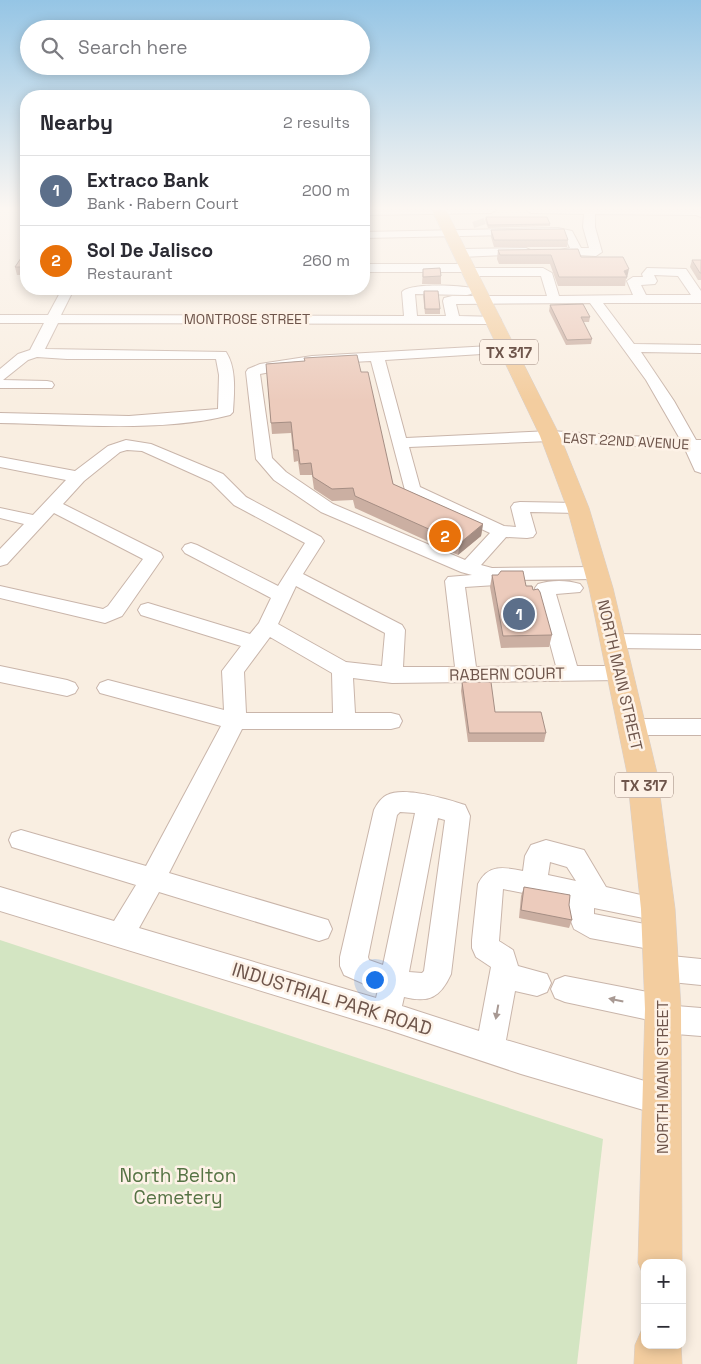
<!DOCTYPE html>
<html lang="en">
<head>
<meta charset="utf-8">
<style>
  body { margin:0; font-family:"Space Grotesk",sans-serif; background:#f2f2f3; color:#2b2b33 }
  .controls { position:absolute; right:15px; bottom:15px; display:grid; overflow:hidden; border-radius:10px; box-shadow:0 2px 12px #0003 }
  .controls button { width:45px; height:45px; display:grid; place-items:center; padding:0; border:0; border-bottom:1px solid #e1e1e2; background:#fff; color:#2b2b33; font:25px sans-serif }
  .you { position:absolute; left:374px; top:979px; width:18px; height:18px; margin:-12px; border:4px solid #fff; border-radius:50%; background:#1a73e8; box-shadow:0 0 0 8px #1a73e833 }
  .badge { display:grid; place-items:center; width:32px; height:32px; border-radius:50%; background:#d96551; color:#fff; font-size:16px; font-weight:700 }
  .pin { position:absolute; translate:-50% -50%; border:2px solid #fff; box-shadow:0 1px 5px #0006 }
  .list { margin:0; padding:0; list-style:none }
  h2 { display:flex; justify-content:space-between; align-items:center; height:65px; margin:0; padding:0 20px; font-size:21px }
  h2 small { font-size:16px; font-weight:400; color:#7c7c81 }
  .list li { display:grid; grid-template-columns:32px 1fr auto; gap:15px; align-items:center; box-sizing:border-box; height:70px; padding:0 20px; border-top:1px solid #e1e1e2 }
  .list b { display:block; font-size:19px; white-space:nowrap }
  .list p { margin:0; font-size:16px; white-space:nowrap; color:#7c7c81 }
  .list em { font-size:16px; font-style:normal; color:#7c7c81 }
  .icon { flex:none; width:28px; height:28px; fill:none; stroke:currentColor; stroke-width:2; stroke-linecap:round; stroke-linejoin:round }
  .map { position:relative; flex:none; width:701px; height:1364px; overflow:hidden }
  .search { position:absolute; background:#fff; box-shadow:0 2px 12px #0003; left:20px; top:20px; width:350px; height:55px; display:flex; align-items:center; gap:12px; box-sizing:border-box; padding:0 18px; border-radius:28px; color:#7c7c81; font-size:19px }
  .panel { position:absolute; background:#fff; box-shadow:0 2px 12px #0003; left:20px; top:90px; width:350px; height:205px; border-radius:20px }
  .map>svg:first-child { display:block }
  .green { fill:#d3e5c2 }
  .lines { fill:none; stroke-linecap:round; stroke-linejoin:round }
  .minor-tunnel { stroke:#d6c8bc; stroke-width:12; stroke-dasharray:12 6; stroke-linecap:butt }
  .minor-casing { stroke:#c9b5aa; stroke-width:2 }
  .major-casing { stroke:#d6cfcd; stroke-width:1 }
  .minor { fill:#fff; fill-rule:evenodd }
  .major { fill:#f3cd9f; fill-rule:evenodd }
  .wall { fill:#cbafa2 }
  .shaded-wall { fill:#a58e84 }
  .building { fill:#eccbbc; stroke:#a58e84 }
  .oneway { fill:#a89993 }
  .labels { text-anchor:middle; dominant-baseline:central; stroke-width:5; stroke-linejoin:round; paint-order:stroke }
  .far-street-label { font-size:14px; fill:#6e554b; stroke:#fdf2e7 }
  .shield { fill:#fdf2e7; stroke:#99847a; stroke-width:1 }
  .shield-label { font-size:15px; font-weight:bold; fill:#6e554b }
  .street-label { font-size:16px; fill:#6e554b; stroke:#fdf2e7 }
  .near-street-label { font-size:19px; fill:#6e554b; stroke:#fdf2e7 }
  .near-park-label { font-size:19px; fill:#557344; stroke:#fdf2e7 }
</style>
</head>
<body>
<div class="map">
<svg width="701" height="1364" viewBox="0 0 701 1364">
  <rect width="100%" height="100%" fill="#f9eee1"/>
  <path class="green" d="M0 940 603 1139 577 1364H0Z"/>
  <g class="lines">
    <path class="minor-tunnel" d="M478 220 480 226"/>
    <g class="minor-casing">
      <path id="minor" d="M364 210H496L491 213 364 215Z
        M526 210H701V217L696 215 595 214V227L602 252 596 256 560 254 558 252 560 250 570 248 564 235 558 234 364 238V232L558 228 572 231 581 248H589L583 227 584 214 531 213Z
        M526 248 530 250 532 252 530 254 461 257 455 253 461 249Z
        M364 264H468L472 265 474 268H543L552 273 559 296 633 295 627 281 633 277H643L642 274 647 268 686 269 701 291V303H603L634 344 701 345V353L641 352 674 401 696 440H701V473L695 471 685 449 550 441 409 447 420 487 504 526 516 527 511 507 514 503 520 502 578 503 584 504 587 508 584 512 578 513 530 512 536 533 533 537 527 538 506 537 481 565 492 568 597 567 604 569 606 573 604 577 597 579 498 580 496 585 465 587 476 667 556 666 535 588 538 584C551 580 567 580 580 584L583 588 580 592 556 594 577 666H621L628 668 632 673 628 678 621 680 392 683 353 678 355 713H391L399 715 402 721 399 727 391 729H242L169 873 328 920 332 929 328 938 319 941 159 892 139 928 376 998 378 990 344 975 340 966V957L374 810C377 804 381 798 387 795 403 786 448 799 465 805L470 816 451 974C440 998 429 1003 404 997L402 1006 479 1031 491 967 476 957 472 948V940L478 884C488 864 504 867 523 871L525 856 531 845 546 840 584 850 606 887 667 901 671 909 667 917 658 921 594 908V914L660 927 670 930 673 939 670 948 660 951 590 938 574 929 568 914 569 902 503 889 499 941 513 950 518 966 547 974 551 983 547 992 537 996 515 991 506 1040 675 1090 679 1101 675 1112 664 1116 521 1074 389 1030 0 911V887L114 921 136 885 12 847 9 840 12 833 21 830 146 866 221 726 100 693 97 688 100 683 108 680 224 710 222 671 241 646 141 615 138 610 141 605 148 603 250 634 259 623 271 598 185 553 182 549 185 545 191 543 197 545 278 586 305 543 234 505 211 482 142 451 127 450 120 452 84 481 63 504 161 553 163 557 122 616 105 623 0 598V586L103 609 108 606 143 559 54 513 7 564 0 566V549L24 524 0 518V508L33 515 66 480 0 467V457L75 471 108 446 126 440 151 444 223 474 246 497 321 537 324 541 303 574 402 625 405 630 403 667H455L445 581 448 577 472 575 461 572 321 512 274 480 256 459 246 372 248 369 260 364 312 356 508 345 513 346 515 349 513 352 385 360 406 438 550 431 680 439 646 380 590 303 456 304 459 316 499 317 501 320 499 323 494 324 58 323 45 349 226 352C237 369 234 393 233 412L230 415C161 433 72 424 0 423V413L129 416 218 409 219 375 216 359H67L37 357 28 360 3 380 47 381 52 382 54 385 52 388H0V369L18 354 30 350 44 323H0V315H48L62 289H74L61 315 404 316 402 292C409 283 459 285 471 288L473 291 471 294 467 295 415 294 417 316H446L443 301 444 298 452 296H547L541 276H470L466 275 464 272H364ZM654 275 678 276 691 295H646L641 285 655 284 657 281ZM371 361 406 494 490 533 465 560 333 504 286 472 272 458 260 374 312 364ZM296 586 385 633 382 666 346 662 278 624ZM270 637 332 673 333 713H246L244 672ZM400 812 415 813 383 965 369 960 368 957 397 815ZM438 818 445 820 424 971 422 973 409 972ZM550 862 567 867 576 881 548 875Z
        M613 634 701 635V649L613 648 606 646 603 641 606 636Z
        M0 666 67 680 75 683 78 688 75 693 67 696 0 682Z
        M633 719H701V735H633L625 733 622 727 625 721Z
        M661 955 701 959V985L661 981 651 977 647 968 651 959Z
        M565 976 663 995 673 999 676 1006 701 1008V1036L663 1033 653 1029 649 1020 565 1002 555 998 551 989 555 980Z"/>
    </g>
    <g class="major-casing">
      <path id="major" d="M432 210H446L560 436 589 508 613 588 657 773 675 909 681 1009 682 1263H645V1279L638 1263 645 1009 641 909 627 773 589 588 567 508 540 436Z
        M645 1327V1345H681L682 1364H634L635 1345 642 1329Z"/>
    </g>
    <use href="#minor" class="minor"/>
    <use href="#major" class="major"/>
  </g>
  <path class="wall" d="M486 217 550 224V226L488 228 485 220Z
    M491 230 568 240 567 247H494L491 237Z
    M498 250 581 257H623L627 278 626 279 625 286H558L550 264H499L497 259Z
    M26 252V283H25L23 275H17L15 267Z
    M692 260H701V280H698L690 267Z
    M423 269 441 276V284H422Z
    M424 291 440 309V314H425L423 296Z
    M550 305 590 317 589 322H583L592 339 591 344 566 345 549 311Z
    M304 358 361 372 393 484 483 524 481 536 458 555 355 508 353 500 332 501 314 489 312 475H300L298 461 294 462 291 433 272 434 266 364 304 361Z
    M492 575 526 586 533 590 552 635 549 647 501 648 490 587Z
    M462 682 495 712 546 733 544 742H468L461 691Z
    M524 887 569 905 572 920 569 928 519 918 521 896Z"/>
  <path class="shaded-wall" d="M629 269 627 278 626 279 627 277 624 271Z
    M483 524 481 536 458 555 460 543Z"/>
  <path class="building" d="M486 217H547L550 224 488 225Z
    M559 229H564L568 240H494L491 230Z
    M578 249 581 257H623L629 269 624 271 627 277H559L551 255H500L498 250Z
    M25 252H26V267H15Z
    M692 260H701V273H700Z
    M440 268 441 276 423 277V269Z
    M26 270V275H23Z
    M424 291H438L440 309H425Z
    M583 304 590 317H581L592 339 567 340 550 305Z
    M357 355 361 372H368L393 484 483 524 460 543 355 496 353 488 332 489 313 477 311 463 300 464 298 450H294L291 422 271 423 266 364 305 361 304 358Z
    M501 571H523L526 586H532L533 590 538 589 540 592 552 635 503 636 492 575H498Z
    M462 682H491L495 712H541L546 733H469Z
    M524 887 570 895 569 905 572 920 521 910Z"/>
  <defs><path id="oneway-solid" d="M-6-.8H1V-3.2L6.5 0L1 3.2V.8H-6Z" transform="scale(1.25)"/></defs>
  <g class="oneway">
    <use href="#oneway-solid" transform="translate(616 1000) rotate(-168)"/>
    <use href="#oneway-solid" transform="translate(497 1012) rotate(100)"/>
  </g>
  <linearGradient id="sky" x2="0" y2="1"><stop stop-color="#95c5e5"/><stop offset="0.52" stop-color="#fcf7f2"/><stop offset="1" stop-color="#fcf7f2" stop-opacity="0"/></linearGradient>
  <rect width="701" height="401" fill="url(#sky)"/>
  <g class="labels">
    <g class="far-street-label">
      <text x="247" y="319">MONTROSE STREET</text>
      <text transform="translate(626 441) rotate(3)">EAST 22ND AVENUE</text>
    </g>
    <g class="shield">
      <rect x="480" y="339.5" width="58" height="25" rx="4"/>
      <rect x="615" y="772.5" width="58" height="25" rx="4"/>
    </g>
    <g class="shield-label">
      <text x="509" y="352">TX 317</text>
      <text x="644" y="785">TX 317</text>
    </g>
    <g class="street-label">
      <text transform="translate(507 674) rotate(-1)">RABERN COURT</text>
      <text transform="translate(620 675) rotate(77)">NORTH MAIN STREET</text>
      <text transform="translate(662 1077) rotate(-90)">NORTH MAIN STREET</text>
    </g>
    <g class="near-street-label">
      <text transform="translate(332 999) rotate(17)">INDUSTRIAL PARK ROAD</text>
    </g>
    <g class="near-park-label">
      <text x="178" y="1175">North Belton<tspan x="178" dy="22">Cemetery</tspan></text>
    </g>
  </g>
</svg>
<div class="controls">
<button>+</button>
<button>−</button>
</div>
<div class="you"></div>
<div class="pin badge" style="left:519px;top:614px;background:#5c6f8a">1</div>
<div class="pin badge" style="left:445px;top:536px;background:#e8710a">2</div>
<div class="search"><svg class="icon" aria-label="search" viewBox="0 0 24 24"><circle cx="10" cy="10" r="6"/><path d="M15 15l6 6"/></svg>Search here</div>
<section class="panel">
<h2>Nearby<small>2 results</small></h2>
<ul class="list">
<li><span class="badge" style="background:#5c6f8a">1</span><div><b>Extraco Bank</b><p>Bank · Rabern Court</p></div><em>200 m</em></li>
<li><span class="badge" style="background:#e8710a">2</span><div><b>Sol De Jalisco</b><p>Restaurant</p></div><em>260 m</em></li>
</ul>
</section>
</div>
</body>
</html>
